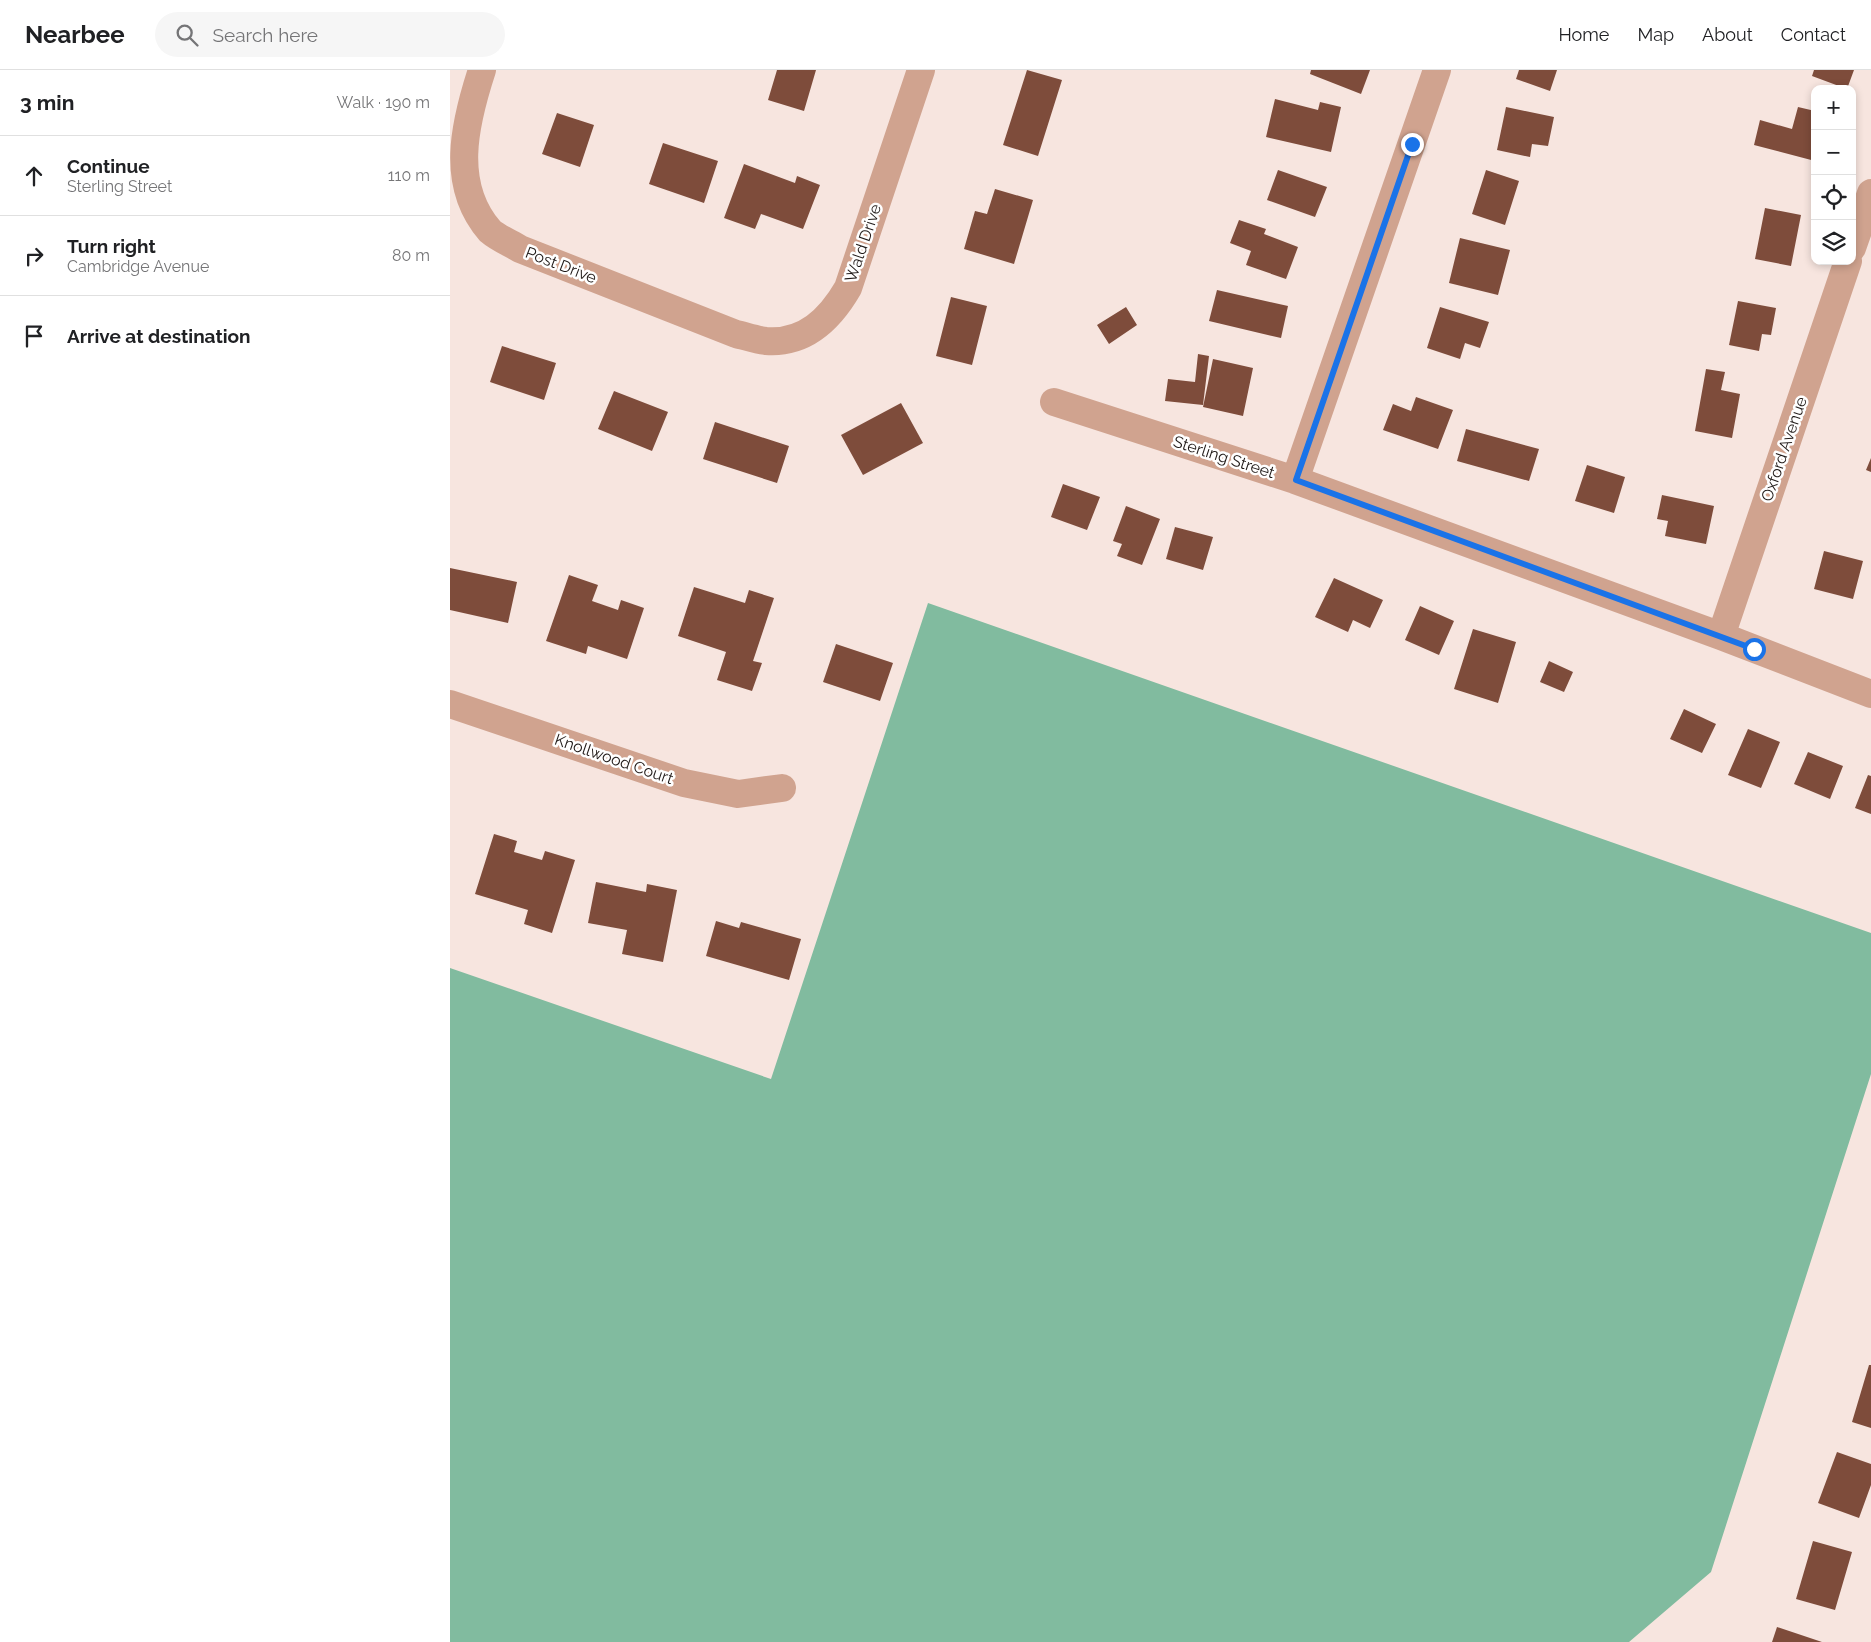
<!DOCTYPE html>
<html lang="en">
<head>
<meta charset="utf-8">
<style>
  body { margin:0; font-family:Raleway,sans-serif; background:#f6f6f6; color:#202124 }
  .controls { position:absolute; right:15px; top:15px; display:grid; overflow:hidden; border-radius:10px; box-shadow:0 2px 8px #0003 }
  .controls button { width:45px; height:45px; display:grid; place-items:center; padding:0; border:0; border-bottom:1px solid #e0e0e0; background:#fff; color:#202124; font:25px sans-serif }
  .stop { position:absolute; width:15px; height:15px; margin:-11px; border:4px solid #1a73e8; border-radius:50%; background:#fff }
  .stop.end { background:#1a73e8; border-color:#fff; box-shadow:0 1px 5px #0008 }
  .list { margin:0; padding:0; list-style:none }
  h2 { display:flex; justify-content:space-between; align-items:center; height:65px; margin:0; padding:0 20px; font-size:21px }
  h2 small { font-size:16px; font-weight:400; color:#757577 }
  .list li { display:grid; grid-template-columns:32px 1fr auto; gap:15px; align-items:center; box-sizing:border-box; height:80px; padding:0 20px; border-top:1px solid #e0e0e0 }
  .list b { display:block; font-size:19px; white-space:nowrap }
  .list p { margin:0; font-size:16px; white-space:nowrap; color:#757577 }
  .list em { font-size:16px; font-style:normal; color:#757577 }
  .icon { flex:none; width:28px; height:28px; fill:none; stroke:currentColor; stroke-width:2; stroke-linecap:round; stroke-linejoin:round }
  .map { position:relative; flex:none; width:1421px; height:1572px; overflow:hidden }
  header { display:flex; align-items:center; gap:30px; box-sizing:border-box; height:70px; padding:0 25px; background:#fff; border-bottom:1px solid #e0e0e0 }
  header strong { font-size:24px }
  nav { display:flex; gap:28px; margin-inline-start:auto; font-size:18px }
  .search { width:350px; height:45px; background:#f6f6f6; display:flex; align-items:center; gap:12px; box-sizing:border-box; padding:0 18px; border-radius:28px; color:#757577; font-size:19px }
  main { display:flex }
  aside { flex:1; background:#fff }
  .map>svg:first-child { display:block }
  .forest { fill:#81bb9f }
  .building { fill:#7e4c3b }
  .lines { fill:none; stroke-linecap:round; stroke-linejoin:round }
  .street { stroke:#d0a38f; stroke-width:28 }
  .route { stroke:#1a73e8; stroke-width:6 }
  .labels { text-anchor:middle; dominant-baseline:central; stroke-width:5; stroke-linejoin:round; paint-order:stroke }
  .street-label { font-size:16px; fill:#1e1816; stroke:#fff }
</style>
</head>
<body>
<header>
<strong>Nearbee</strong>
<div class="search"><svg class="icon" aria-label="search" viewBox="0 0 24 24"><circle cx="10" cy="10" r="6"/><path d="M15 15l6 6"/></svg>Search here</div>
<nav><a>Home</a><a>Map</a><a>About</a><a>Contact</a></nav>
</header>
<main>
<aside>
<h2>3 min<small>Walk · 190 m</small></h2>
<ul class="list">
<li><svg class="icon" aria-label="ahead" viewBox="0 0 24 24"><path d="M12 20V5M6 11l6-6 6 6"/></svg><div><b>Continue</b><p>Sterling Street</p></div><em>110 m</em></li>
<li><svg class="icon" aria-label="right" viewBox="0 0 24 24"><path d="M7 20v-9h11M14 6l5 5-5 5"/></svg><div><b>Turn right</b><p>Cambridge Avenue</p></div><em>80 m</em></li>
<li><svg class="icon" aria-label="arrive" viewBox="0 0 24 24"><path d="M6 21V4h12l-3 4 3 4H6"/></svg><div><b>Arrive at destination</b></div></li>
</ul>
</aside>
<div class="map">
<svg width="1421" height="1572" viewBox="0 0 1421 1572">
  <rect width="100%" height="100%" fill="#f7e5df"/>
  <path class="forest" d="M478 533 1421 863V1004L1261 1502 1179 1572H0V898L321 1009Z"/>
  <path class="building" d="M327 0H366L354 41 318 30Z
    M577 0 612 10 588 86 553 75Z
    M861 0H920L911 24 860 4Z
    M1069 0H1107L1100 21 1066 9Z
    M1364 0H1404L1397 19 1362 6Z
    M825 29 868 40 870 32 891 37 881 82 816 67Z
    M1056 37 1104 47 1098 76 1082 74 1080 87 1047 80Z
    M1348 37 1365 41V91L1304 75 1310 50 1342 59Z
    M107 43 144 55 130 97 92 84Z
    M213 73 268 91 254 133 199 114Z
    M294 94 345 113 347 106 370 115 353 159 311 144 305 159 274 148Z
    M828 100 877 117 865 147 817 130Z
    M1036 100 1069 111 1055 155 1022 144Z
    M545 119 583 130 564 194 514 179 525 141 537 144Z
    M1315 138 1351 145 1341 196 1305 189Z
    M789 150 816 159 814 164 848 177 836 209 796 195 801 181 780 173Z
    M1010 168 1060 180 1048 225 999 213Z
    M767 220 838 236 831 268 759 251Z
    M501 227 537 236 522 295 486 286Z
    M1288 231 1326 238 1321 265 1312 264 1309 281 1279 275Z
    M676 237 687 255 659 274 647 255Z
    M990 237 1039 252 1030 278 1015 273 1010 289 977 278Z
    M52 276 106 293 94 330 40 312Z
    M748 284 759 286 753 335 715 331 718 309 745 312Z
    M763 289 803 298 793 346 753 337Z
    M1256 299 1275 302 1271 320 1290 324 1282 368 1245 361Z
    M164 321 218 342 202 381 148 359Z
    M966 327 1003 340 988 379 933 360 943 334 961 341Z
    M451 333 473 373 413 405 391 365Z
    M265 352 339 376 327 413 253 389Z
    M1016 359 1089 379 1079 411 1007 391Z
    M1421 388V402L1416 400Z
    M1137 395 1175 407 1164 443 1125 431Z
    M613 414 650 427 637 460 601 447Z
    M1212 425 1264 436 1256 474 1215 466 1218 451 1207 449Z
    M676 436 710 449 692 495 667 486 672 474 663 471Z
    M725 457 763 467 753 500 716 489Z
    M1374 481 1413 491 1403 529 1364 519Z
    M0 498 67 512 58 553 0 540Z
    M119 505 148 515 142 531 168 540 171 530 194 538 177 589 138 576 136 584 96 571Z
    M884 508 933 530 920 558 903 550 898 562 865 547Z
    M244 517 295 533 299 520 324 528 303 591 312 593 302 621 267 610 276 582 228 566Z
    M970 536 1004 551 989 585 955 570Z
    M1023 559 1066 572 1048 633 1004 619Z
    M386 574 443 593 430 631 373 612Z
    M1099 591 1123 602 1114 622 1090 612Z
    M1234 639 1266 654 1252 683 1220 669Z
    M1298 659 1330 672 1311 718 1278 705Z
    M1358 682 1393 696 1380 729 1344 714Z
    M1418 705 1421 706V744L1405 738Z
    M44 764 67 771 64 782 92 790 95 781 125 790 102 863 74 854 78 840 25 824Z
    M146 812 196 822 197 814 227 820 213 892 172 884 177 860 138 853Z
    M266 851 289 858 291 852 351 869 339 910 256 886Z
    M1419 1295H1421V1358L1402 1352Z
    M1387 1382 1421 1394V1415L1409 1448 1368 1433Z
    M1363 1471 1402 1482 1385 1540 1346 1529Z
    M1327 1557 1372 1572H1322Z"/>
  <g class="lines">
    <path class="street" d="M32 0C14 55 0 115 40 161 48 168 60 173 70 179L286 264C295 266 306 270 316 271 355 274 380 249 398 218L471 0
      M1402 178 1421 123
      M604 332 845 410 1271 566 1421 624
      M845 410 987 0
      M1271 566 1398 191
      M0 634 234 713 288 724 332 718"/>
  </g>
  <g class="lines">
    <path class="route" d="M962 74 846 410 1304 579"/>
  </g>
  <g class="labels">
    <g class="street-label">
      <text transform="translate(413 173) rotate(-71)">Wald Drive</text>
      <text transform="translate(111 195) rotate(21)">Post Drive</text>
      <text transform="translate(1334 379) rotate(-71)">Oxford Avenue</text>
      <text transform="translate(774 387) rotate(18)">Sterling Street</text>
      <text transform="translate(164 689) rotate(19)">Knollwood Court</text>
    </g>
  </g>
</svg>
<div class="controls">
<button>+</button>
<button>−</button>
<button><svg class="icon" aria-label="locate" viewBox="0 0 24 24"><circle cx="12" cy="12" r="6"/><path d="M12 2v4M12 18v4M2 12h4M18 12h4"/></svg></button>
<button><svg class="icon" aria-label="layers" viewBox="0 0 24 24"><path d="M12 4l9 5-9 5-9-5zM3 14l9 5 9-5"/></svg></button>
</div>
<div class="stop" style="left:1304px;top:579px"></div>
<div class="stop end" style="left:962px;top:74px"></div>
</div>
</main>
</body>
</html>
